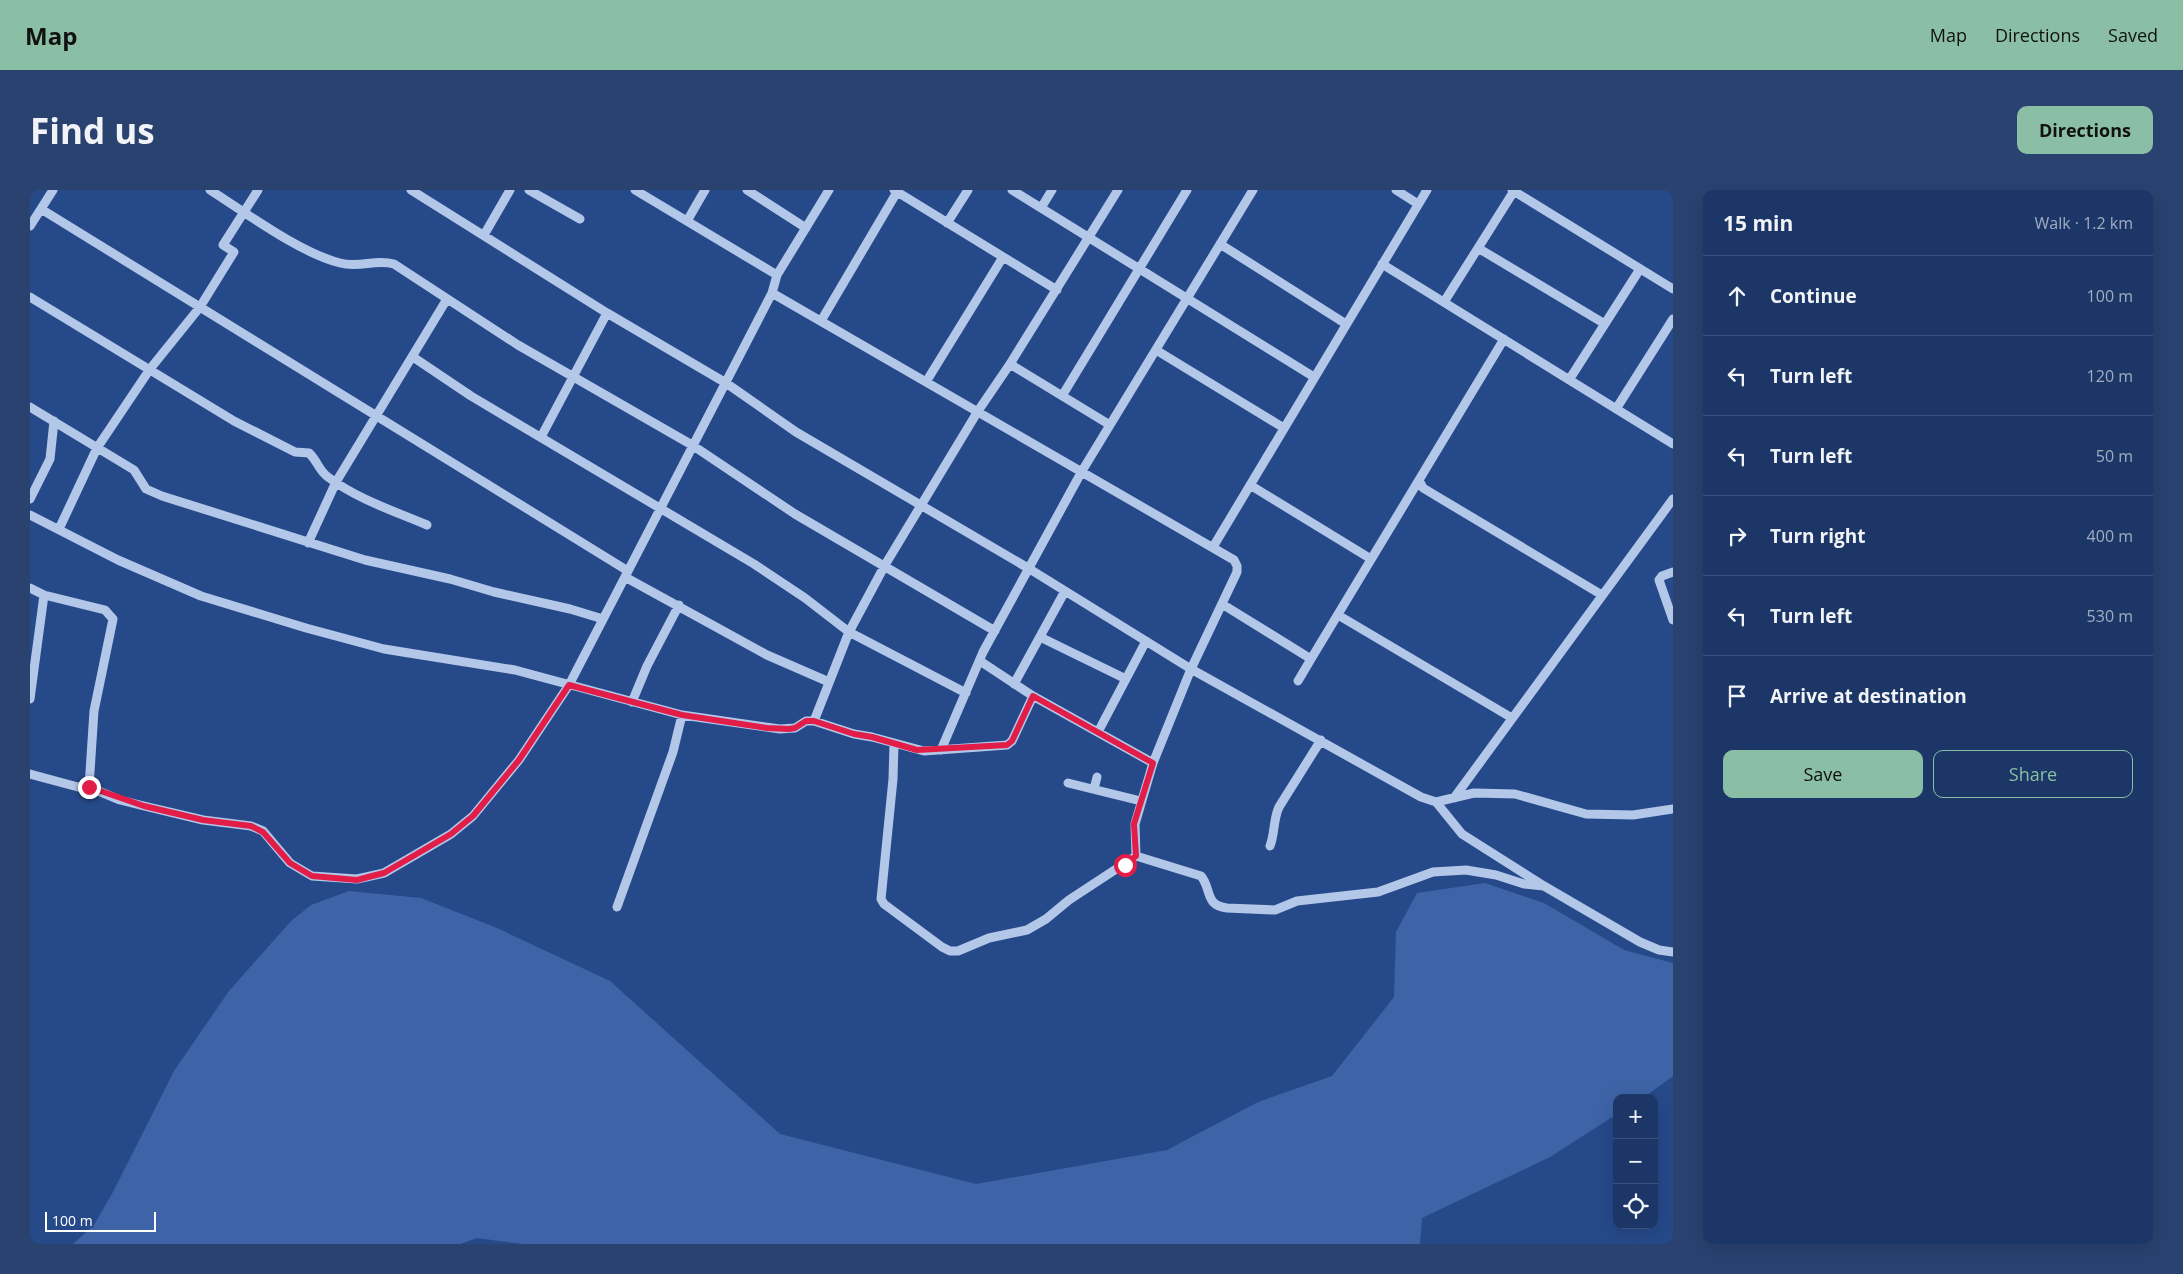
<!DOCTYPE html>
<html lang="en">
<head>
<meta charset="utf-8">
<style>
  body { margin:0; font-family:"Open Sans",sans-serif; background:#294270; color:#f1f3f6 }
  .controls { position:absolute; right:15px; bottom:15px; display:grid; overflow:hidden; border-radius:10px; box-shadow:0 5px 20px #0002 }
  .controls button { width:45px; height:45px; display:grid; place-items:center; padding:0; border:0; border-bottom:1px solid #3a517b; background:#1c3767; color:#f1f3f6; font:25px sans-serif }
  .scale { position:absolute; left:15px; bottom:12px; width:111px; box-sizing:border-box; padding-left:5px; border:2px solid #fff; border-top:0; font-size:14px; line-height:18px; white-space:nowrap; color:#fff; -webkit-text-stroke:4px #264989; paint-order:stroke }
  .stop { position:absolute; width:15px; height:15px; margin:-11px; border:4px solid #e11d48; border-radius:50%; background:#fff }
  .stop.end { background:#e11d48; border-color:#fff; box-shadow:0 1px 5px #0008 }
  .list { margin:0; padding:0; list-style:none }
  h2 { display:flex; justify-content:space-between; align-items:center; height:65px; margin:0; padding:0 20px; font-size:21px }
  h2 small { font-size:16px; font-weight:400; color:#a0acc0 }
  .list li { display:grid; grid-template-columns:32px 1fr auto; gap:15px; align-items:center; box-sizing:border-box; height:80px; padding:0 20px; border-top:1px solid #3a517b }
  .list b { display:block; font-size:19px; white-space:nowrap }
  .list em { font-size:16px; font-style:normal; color:#a0acc0 }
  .actions { display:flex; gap:10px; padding:15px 20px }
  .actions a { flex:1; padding:11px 0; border:1px solid #8abfa5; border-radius:10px; text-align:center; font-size:18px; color:#8abfa5 }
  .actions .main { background:#8abfa5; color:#111 }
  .icon { flex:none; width:28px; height:28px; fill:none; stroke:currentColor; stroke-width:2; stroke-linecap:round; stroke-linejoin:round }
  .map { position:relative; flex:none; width:1643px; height:1054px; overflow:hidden; border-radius:10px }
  header { display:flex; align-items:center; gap:30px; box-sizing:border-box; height:70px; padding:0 25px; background:#8abfa5; color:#111 }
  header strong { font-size:24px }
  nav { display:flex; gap:28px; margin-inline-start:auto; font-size:18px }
  .intro { display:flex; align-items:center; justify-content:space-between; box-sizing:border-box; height:120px; padding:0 30px }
  h1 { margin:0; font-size:35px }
  .button { padding:12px 22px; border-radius:10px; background:#8abfa5; color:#111; font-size:18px; font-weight:700 }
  main { display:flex; gap:30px; padding:0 30px }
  aside { flex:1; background:#1c3767; border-radius:10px; box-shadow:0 5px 20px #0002 }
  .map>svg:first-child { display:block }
  .green { fill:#3e64a7 }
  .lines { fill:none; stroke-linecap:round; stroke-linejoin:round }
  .minor { stroke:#b3c7e9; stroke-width:9 }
  .route { stroke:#e11d48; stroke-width:6 }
</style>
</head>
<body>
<header>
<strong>Map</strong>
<nav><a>Map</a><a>Directions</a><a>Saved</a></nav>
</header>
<div class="intro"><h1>Find us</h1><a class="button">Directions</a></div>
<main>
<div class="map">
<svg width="1643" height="1054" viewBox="0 0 1643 1054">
  <rect width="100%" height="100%" fill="#264989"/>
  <path class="green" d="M1455 693 1514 713 1594 760 1643 773V886L1613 908H1587V924L1520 967 1392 1028 1390 1054H492L447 1048 430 1054H43L64 1035 83 1002 144 881 199 801 261 731 281 715 319 701 391 708 467 738 580 791 750 944 946 994 1137 960 1228 912 1302 886 1364 807 1366 742 1387 703Z"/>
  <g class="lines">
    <path class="minor" d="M180 0C216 23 270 63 310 73 329 78 346 69 364 74L488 155 662 255 765 324 965 441
      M381 0 577 123 696 193 766 242 998 378 1161 479 1391 607 1406 612 1444 603 1485 604 1556 624 1603 625 1643 619
      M499 0 550 29
      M605 0 747 85
      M717 0 776 38
      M864 0 1027 100
      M982 0 1284 187
      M1366 0 1388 14
      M1482 0 1643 99
      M1011 18 1022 0
      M11 19 598 381
      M657 31 675 0
      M917 33 938 0
      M0 36 23 0
      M454 45 480 0
      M1190 54 1316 134
      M1448 58 1575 134
      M1352 74 1643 254
      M742 103 1204 370 1207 376V382L1161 479 1123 573 1105 634 1106 666
      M0 107 204 231 265 262 279 263C287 270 289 281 298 287 327 309 364 321 397 335
      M1414 112 1484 1
      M791 131 867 2
      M1126 160 1254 238
      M383 167 441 206 724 374 775 408 819 442 936 503
      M980 174 1080 235
      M1539 190 1610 79
      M896 192 973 67
      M1032 206 1157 0
      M0 217 104 280 116 299 132 306 335 370 420 389 464 402 540 419 573 429
      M1586 219 1643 129
      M511 247 577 123
      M1389 290 1393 298 1572 405
      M1220 295 1341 369
      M0 309 20 269 24 231
      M0 325 88 370 171 406 276 438 354 459 485 480 652 525 750 539 765 538 776 531H784L824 544 842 547 894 561 977 555 982 551 1003 506
      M29 339 67 258 120 179 170 117 204 62 193 55 228 0
      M278 353 306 292 417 109
      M1183 357 1397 0
      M1643 382 1632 386 1629 390 1643 430
      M595 387 737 465 799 492
      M0 398 14 405 75 420 83 429 64 521 59 597
      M1192 414 1281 469 1474 149
      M1308 425 1482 528
      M1010 447 1096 489
      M950 471 1003 506 1123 573
      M1268 491 1281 469
      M984 494 1035 401
      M0 509 14 405
      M602 512 617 476 649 415
      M784 531 819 442 855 375 948 221 980 174 1088 0
      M1068 542 1116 451
      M864 554 863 589 851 709 854 714 912 757 920 761H928L959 748 997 740 1016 729 1039 710 1106 666 1171 686C1182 699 1174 715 1197 718L1245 720 1267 711 1348 702 1403 682 1436 680 1466 685 1494 694 1514 696
      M911 560 953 462 1052 281 1223 0
      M0 584 48 597 61 598 90 610 114 616 173 630 221 636 233 641 260 673 282 686 327 689 354 683 421 644 443 626 489 570 539 495 742 103 747 85 799 0
      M1038 593 1111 611
      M1064 599 1067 587
      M1424 608 1643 309
      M1406 612 1432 644 1514 696 1610 752 1629 760 1643 762
      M1240 656C1245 643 1243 630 1249 617L1291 550
      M587 717 643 562 652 525"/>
  </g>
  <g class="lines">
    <path class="route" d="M59 597 114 616 173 630 221 636 233 642 260 673 282 686 327 690 342 686 354 683 421 644 443 626 489 570 539 495 652 525 737 538 759 539 765 538 776 531H784L824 544 842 547 887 560 977 555 982 551 1003 506 1123 573 1104 634 1106 666 1095 675"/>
  </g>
</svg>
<div class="controls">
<button>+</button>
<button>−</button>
<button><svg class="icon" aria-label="locate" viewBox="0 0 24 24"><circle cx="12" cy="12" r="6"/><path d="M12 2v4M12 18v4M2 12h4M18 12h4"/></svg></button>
</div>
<div class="scale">100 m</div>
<div class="stop" style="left:1095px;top:675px"></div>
<div class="stop end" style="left:59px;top:597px"></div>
</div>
<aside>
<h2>15 min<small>Walk · 1.2 km</small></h2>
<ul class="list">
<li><svg class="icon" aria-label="ahead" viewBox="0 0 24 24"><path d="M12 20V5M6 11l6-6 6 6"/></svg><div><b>Continue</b></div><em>100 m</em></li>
<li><svg class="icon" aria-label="left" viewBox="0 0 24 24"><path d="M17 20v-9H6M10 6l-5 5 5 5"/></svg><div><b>Turn left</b></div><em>120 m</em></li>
<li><svg class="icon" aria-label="left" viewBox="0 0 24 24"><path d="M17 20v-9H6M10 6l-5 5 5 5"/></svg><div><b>Turn left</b></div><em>50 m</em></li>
<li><svg class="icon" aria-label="right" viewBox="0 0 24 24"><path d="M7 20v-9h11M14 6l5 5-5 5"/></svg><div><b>Turn right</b></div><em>400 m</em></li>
<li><svg class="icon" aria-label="left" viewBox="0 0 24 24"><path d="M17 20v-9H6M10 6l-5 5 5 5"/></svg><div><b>Turn left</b></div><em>530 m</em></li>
<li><svg class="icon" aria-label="arrive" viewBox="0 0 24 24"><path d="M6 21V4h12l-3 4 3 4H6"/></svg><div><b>Arrive at destination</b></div></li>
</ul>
<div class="actions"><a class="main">Save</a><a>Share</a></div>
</aside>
</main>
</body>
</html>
